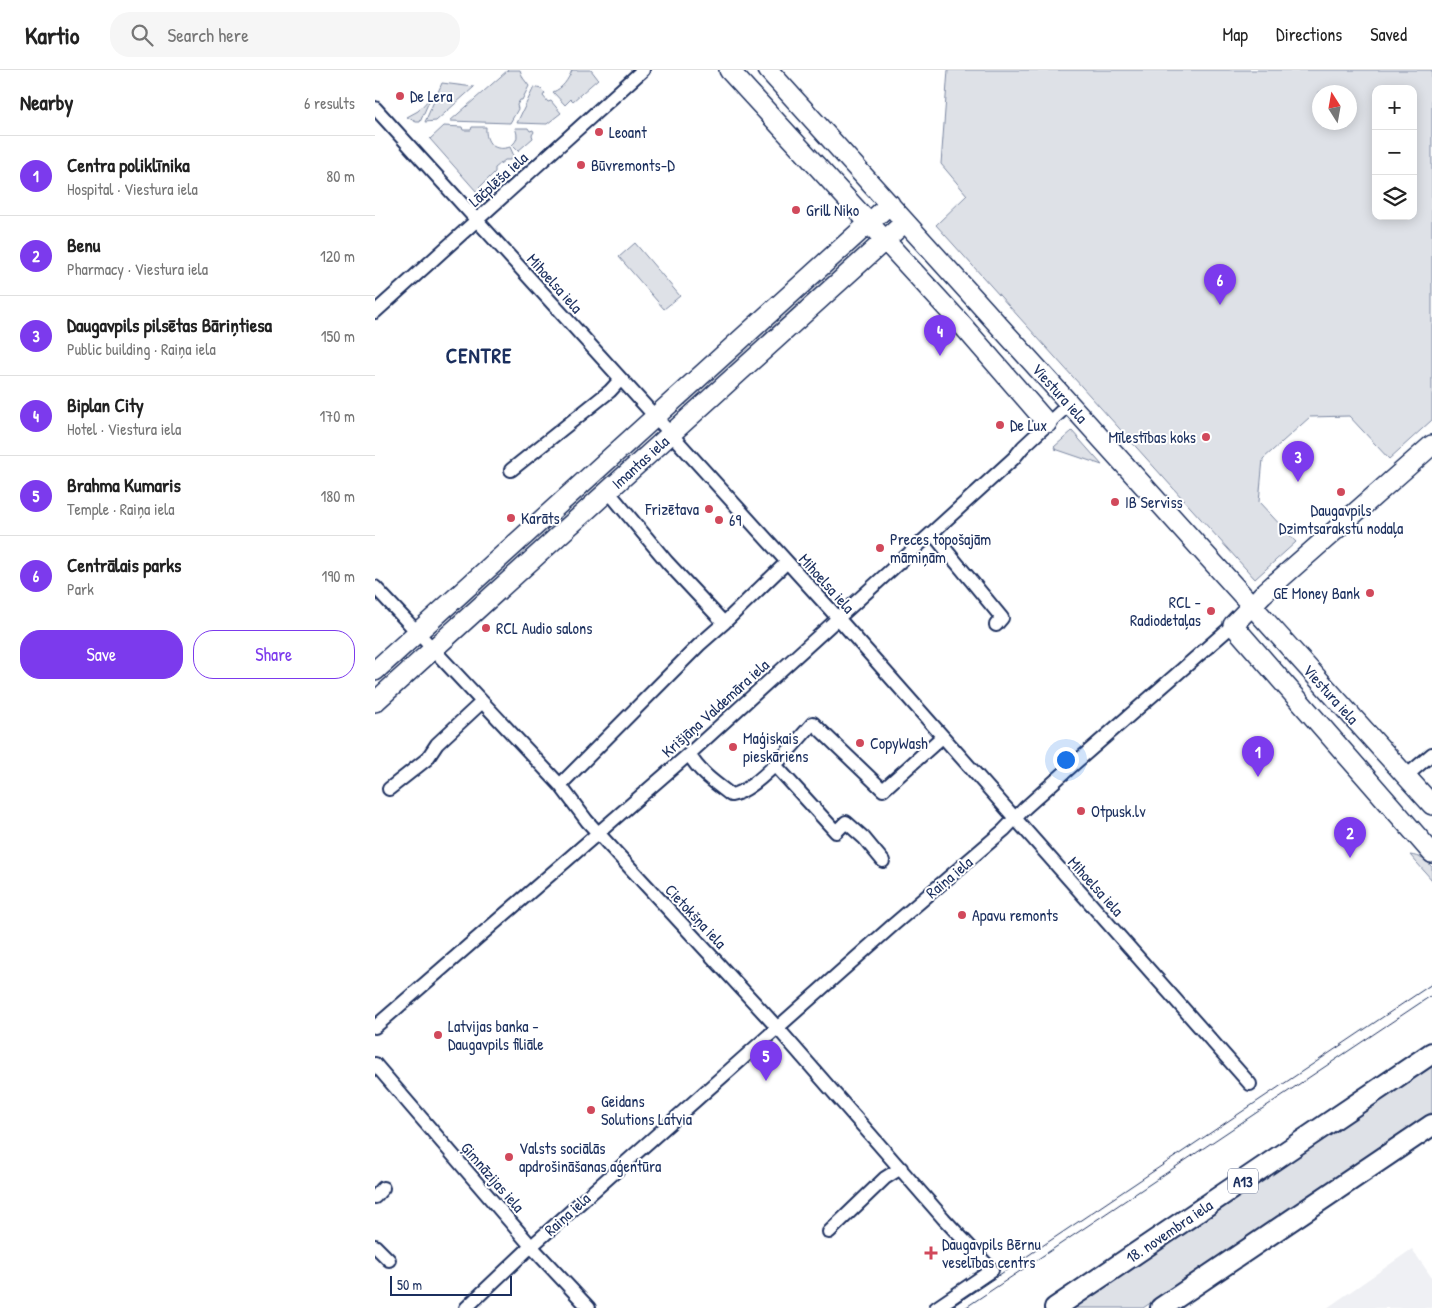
<!DOCTYPE html>
<html lang="en">
<head>
<meta charset="utf-8">
<style>
  body { margin:0; font-family:"Patrick Hand",sans-serif; background:#f6f6f6; color:#222 }
  .controls { position:absolute; right:15px; top:15px; display:grid; overflow:hidden; border-radius:10px; box-shadow:0 2px 12px #0003 }
  .controls button { width:45px; height:45px; display:grid; place-items:center; padding:0; border:0; border-bottom:1px solid #e0e0e0; background:#fff; color:#222; font:25px sans-serif }
  .compass { position:absolute; left:937px; top:15px; width:45px; height:45px; border-radius:50%; background:#fff; box-shadow:0 2px 12px #0003; rotate:349deg }
  .scale { position:absolute; left:15px; bottom:12px; width:122px; box-sizing:border-box; padding-left:5px; border:2px solid #1b2f5e; border-top:0; font-size:14px; line-height:18px; white-space:nowrap; color:#1b2f5e; -webkit-text-stroke:4px #fff; paint-order:stroke }
  .you { position:absolute; left:690px; top:689px; width:18px; height:18px; margin:-12px; border:4px solid #fff; border-radius:50%; background:#1a73e8; box-shadow:0 0 0 8px #1a73e833 }
  .badge { display:grid; place-items:center; width:32px; height:32px; border-radius:50%; background:#7c3aed; color:#fff; font-size:16px; font-weight:700 }
  .pin { position:absolute; translate:-50% -41px; filter:drop-shadow(0 1px 2px #0008) }
  .pin::after { content:''; position:absolute; top:26px; width:18px; height:15px; background:inherit; clip-path:polygon(0 0,100% 0,50% 100%) }
  .list { margin:0; padding:0; list-style:none }
  h2 { display:flex; justify-content:space-between; align-items:center; height:65px; margin:0; padding:0 20px; font-size:21px }
  h2 small { font-size:16px; font-weight:400; color:#767676 }
  .list li { display:grid; grid-template-columns:32px 1fr auto; gap:15px; align-items:center; box-sizing:border-box; height:80px; padding:0 20px; border-top:1px solid #e0e0e0 }
  .list b { display:block; font-size:19px; white-space:nowrap }
  .list p { margin:0; font-size:16px; white-space:nowrap; color:#767676 }
  .list em { font-size:16px; font-style:normal; color:#767676 }
  .actions { display:flex; gap:10px; padding:15px 20px }
  .actions a { flex:1; padding:11px 0; border:1px solid #7c3aed; border-radius:20px; text-align:center; font-size:18px; color:#7c3aed }
  .actions .main { background:#7c3aed; color:#fff }
  .icon { flex:none; width:28px; height:28px; fill:none; stroke:currentColor; stroke-width:2; stroke-linecap:round; stroke-linejoin:round }
  .map { position:relative; flex:none; width:1057px; height:1238px; overflow:hidden }
  header { display:flex; align-items:center; gap:30px; box-sizing:border-box; height:70px; padding:0 25px; background:#fff; border-bottom:1px solid #e0e0e0 }
  header strong { font-size:24px }
  nav { display:flex; gap:28px; margin-inline-start:auto; font-size:18px }
  .search { width:350px; height:45px; background:#f6f6f6; display:flex; align-items:center; gap:12px; box-sizing:border-box; padding:0 18px; border-radius:20px; color:#767676; font-size:19px }
  main { display:flex }
  aside { flex:1; background:#fff }
  .map>svg:first-child { display:block }
  .built { fill:#eff0f4 }
  .green { fill:#dee1e7; stroke:#7c88a2; fill-rule:evenodd }
  .lines { fill:none; stroke-linecap:round; stroke-linejoin:round }
  .street-casing { stroke:#1b2f5e; stroke-width:16 }
  .secondary-casing { stroke:#1b2f5e; stroke-width:22 }
  .primary-casing { stroke:#1b2f5e; stroke-width:24 }
  .street { stroke:#fff; stroke-width:12 }
  .secondary { stroke:#fff; stroke-width:19 }
  .primary { stroke:#fff; stroke-width:20 }
  .tram { stroke:#1b2f5e; stroke-width:1 }
  .poi-dot { fill:#d1495b; stroke:#fff; stroke-width:2 }
  .labels { text-anchor:middle; dominant-baseline:central; stroke-width:4; stroke-linejoin:round; paint-order:stroke }
  .shield { fill:#fff; stroke:#5f6d8e; stroke-width:1 }
  .shield-label { font-size:15px; font-weight:bold; fill:#1b2f5e }
  .poi-label { font-size:16px; fill:#1b2f5e; stroke:#fff; text-anchor:start }
  .street-label { font-size:16px; fill:#1b2f5e; stroke:#fff }
  .district-label { font-size:21px; font-weight:bold; letter-spacing:1px; fill:#1b2f5e; stroke:#fff }
</style>
</head>
<body>
<header>
<strong>Kartio</strong>
<div class="search"><svg class="icon" aria-label="search" viewBox="0 0 24 24"><circle cx="10" cy="10" r="6"/><path d="M15 15l6 6"/></svg>Search here</div>
<nav><a>Map</a><a>Directions</a><a>Saved</a></nav>
</header>
<main>
<aside>
<h2>Nearby<small>6 results</small></h2>
<ul class="list">
<li><span class="badge">1</span><div><b>Centra poliklīnika</b><p>Hospital · Viestura iela</p></div><em>80 m</em></li>
<li><span class="badge">2</span><div><b>Benu</b><p>Pharmacy · Viestura iela</p></div><em>120 m</em></li>
<li><span class="badge">3</span><div><b>Daugavpils pilsētas Bāriņtiesa</b><p>Public building · Raiņa iela</p></div><em>150 m</em></li>
<li><span class="badge">4</span><div><b>Biplan City</b><p>Hotel · Viestura iela</p></div><em>170 m</em></li>
<li><span class="badge">5</span><div><b>Brahma Kumaris</b><p>Temple · Raiņa iela</p></div><em>180 m</em></li>
<li><span class="badge">6</span><div><b>Centrālais parks</b><p>Park</p></div><em>190 m</em></li>
</ul>
<div class="actions"><a class="main">Save</a><a>Share</a></div>
</aside>
<div class="map">
<svg width="1057" height="1238" viewBox="0 0 1057 1238">
  <rect width="100%" height="100%" fill="#fff"/>
  <filter id="ink" filterUnits="userSpaceOnUse"><feTurbulence type="fractalNoise" baseFrequency=".02" numOctaves="2"/><feDisplacementMap in="SourceGraphic" scale="10" xChannelSelector="R" yChannelSelector="G"/><feConvolveMatrix kernelMatrix="1 2 1 2 8 2 1 2 1" color-interpolation-filters="sRGB"/></filter>
  <g filter="url(#ink)">
    <path class="built" d="M1037 1179 1057 1208V1238H952Z"/>
    <path class="green" d="M133 0H145L148 8 154 16 147 30H145L142 35 143 39 135 53 75 51Z
      M197 0H216L223 9 198 31 196 29 190 35 178 22C188 18 193 10 197 0Z
      M573 0H1057V350L1014 389 974 346 935 347 888 389 884 432 921 472 880 509 561 155 592 125 566 94ZM1001 19H1038V146H1001ZM944 22H974V52H944Z
      M67 13 99 17 61 51 50 52Z
      M159 17 166 19 170 23 168 26 173 32 176 31 186 43 172 54 142 53Z
      M56 27 45 52H41L32 47 43 41Z
      M69 56 87 57 88 60H96L97 57H111C110 73 119 82 135 77L139 86 135 90H130L120 98V102L101 121 55 69Z
      M140 58H153L155 61 158 60 159 62 157 65 158 68 143 81 137 75C143 70 143 65 140 58Z
      M260 173 305 226 289 239 244 187Z
      M483 174 487 179 313 337 310 334Z
      M697 361 727 395 680 379 679 377Z
      M261 376 265 381 79 549 75 545Z
      M1035 785C1044 786 1051 790 1057 797V810Z
      M1057 995V1042L768 1238H698Z"/>
    <g class="lines">
      <g class="street-casing">
        <path id="street" d="M0 38 463 548 875 1014
          M0 242 268 0
          M136 400 235 321 245 310
          M233 421 292 492 349 553
          M557 463 627 548 621 555
          M0 517 185 715 212 751 399 954 569 1149 617 1200 561 1238
          M314 684C324 702 340 713 356 725 382 721 420 673 438 653L508 720 567 667
          M400 695 461 762 471 752 489 768 508 791
          M1030 707 1057 684
          M185 715 324 575 349 553 412 492
          M14 719 52 689 62 674 107 632
          M0 957 314 684 639 388 648 377 694 334
          M0 994 156 1176 214 1238
          M0 1127 8 1118
          M454 1162 510 1108 526 1098
          M0 1176 14 1190
          M91 1238 151 1181 517 856 629 760 650 738 699 694 858 555"/>
      </g>
      <g class="secondary-casing">
        <path id="secondary" d="M354 0 581 248 672 353
          M393 0 1057 735
          M1057 375 888 524 858 555 1057 783
          M0 601 515 134
          M0 632 530 152"/>
      </g>
      <g class="primary-casing">
        <path id="primary" d="M680 1238 1057 983
          M786 1238 1057 1055"/>
      </g>
      <use href="#street" class="street"/>
      <use href="#secondary" class="secondary"/>
      <use href="#primary" class="primary"/>
      <path class="tram" d="M575 1238 1057 914
        M590 1238 1057 925"/>
    </g>
  </g>
  <g class="poi-dot">
    <circle cx="25" cy="26" r="5"/>
    <circle cx="224" cy="62" r="5"/>
    <circle cx="206" cy="95" r="5"/>
    <circle cx="421" cy="140" r="5"/>
    <circle cx="625" cy="355" r="5"/>
    <circle cx="831" cy="367" r="5"/>
    <circle cx="966" cy="422" r="5"/>
    <circle cx="740" cy="432" r="5"/>
    <circle cx="334" cy="439" r="5"/>
    <circle cx="136" cy="448" r="5"/>
    <circle cx="344" cy="450" r="5"/>
    <circle cx="505" cy="478" r="5"/>
    <circle cx="995" cy="523" r="5"/>
    <circle cx="836" cy="541" r="5"/>
    <circle cx="111" cy="558" r="5"/>
    <circle cx="485" cy="673" r="5"/>
    <circle cx="358" cy="677" r="5"/>
    <circle cx="706" cy="741" r="5"/>
    <circle cx="587" cy="845" r="5"/>
    <circle cx="63" cy="965" r="5"/>
    <circle cx="216" cy="1040" r="5"/>
    <circle cx="134" cy="1087" r="5"/>
    <path d="M553.5 1175.5h5v5h5v5h-5v5h-5v-5h-5v-5h5z"/>
  </g>
  <g class="labels">
    <rect class="shield" x="853" y="1098.5" width="30" height="25" rx="4"/>
    <g class="shield-label">
      <text x="868" y="1111">A13</text>
    </g>
    <g class="poi-label">
      <text x="35" y="26">De Lera</text>
      <text x="234" y="62">Leoant</text>
      <text x="216" y="95">Būvremonts-D</text>
      <text x="431" y="140">Grill Niko</text>
      <text x="635" y="355">De Lux</text>
      <text x="821" y="367" text-anchor="end">Mīlestības koks</text>
      <text x="750" y="432">IB Serviss</text>
      <text x="324" y="439" text-anchor="end">Frizētava</text>
      <text x="966" y="440" text-anchor="middle">Daugavpils<tspan x="966" dy="18">Dzimtsarakstu nodaļa</tspan></text>
      <text x="146" y="448">Karāts</text>
      <text x="354" y="450">69</text>
      <text x="515" y="469">Preces topošajām<tspan x="515" dy="18">māmiņām</tspan></text>
      <text x="985" y="523" text-anchor="end">GE Money Bank</text>
      <text x="826" y="532" text-anchor="end">RCL -<tspan x="826" dy="18">Radiodetaļas</tspan></text>
      <text x="121" y="558">RCL Audio salons</text>
      <text x="368" y="668">Maģiskais<tspan x="368" dy="18">pieskāriens</tspan></text>
      <text x="495" y="673">CopyWash</text>
      <text x="716" y="741">Otpusk.lv</text>
      <text x="597" y="845">Apavu remonts</text>
      <text x="73" y="956">Latvijas banka -<tspan x="73" dy="18">Daugavpils filiāle</tspan></text>
      <text x="226" y="1031">Geidans<tspan x="226" dy="18">Solutions Latvia</tspan></text>
      <text x="144" y="1078">Valsts sociālās<tspan x="144" dy="18">apdrošināšanas aģentūra</tspan></text>
      <text x="567" y="1174">Daugavpils Bērnu<tspan x="567" dy="18">veselības centrs</tspan></text>
    </g>
    <g class="street-label">
      <text transform="translate(123 109) rotate(-42)">Lāčplēša iela</text>
      <text transform="translate(180 213) rotate(48)">Mihoelsa iela</text>
      <text transform="translate(685 323) rotate(48)">Viestura iela</text>
      <text transform="translate(265 392) rotate(-42)">Imantas iela</text>
      <text transform="translate(452 513) rotate(48)">Mihoelsa iela</text>
      <text transform="translate(956 624) rotate(48)">Viestura iela</text>
      <text transform="translate(340 638) rotate(-42)">Krišjāņa Valdemāra iela</text>
      <text transform="translate(574 807) rotate(-40)">Raiņa iela</text>
      <text transform="translate(721 816) rotate(48)">Mihoelsa iela</text>
      <text transform="translate(321 846) rotate(47)">Cietokšņa iela</text>
      <text transform="translate(118 1107) rotate(49)">Ģimnāzijas iela</text>
      <text transform="translate(192 1144) rotate(-42)">Raiņa iela</text>
      <text transform="translate(794 1161) rotate(-34)">18. novembra iela</text>
    </g>
    <g class="district-label">
      <text x="104" y="285">CENTRE</text>
    </g>
  </g>
</svg>
<div class="controls">
<button>+</button>
<button>−</button>
<button><svg class="icon" aria-label="layers" viewBox="0 0 24 24"><path d="M12 4l9 5-9 5-9-5zM3 14l9 5 9-5"/></svg></button>
</div>
<svg class="compass" viewBox="-18 -18 36 36"><path d="M0-13l5 13h-10z" fill="#e53935"/><path d="M0 13l5-13h-10z" fill="#767676"/></svg>
<div class="scale">50 m</div>
<div class="you"></div>
<div class="pin badge" style="left:883px;top:707px">1</div>
<div class="pin badge" style="left:975px;top:788px">2</div>
<div class="pin badge" style="left:923px;top:412px">3</div>
<div class="pin badge" style="left:565px;top:286px">4</div>
<div class="pin badge" style="left:391px;top:1011px">5</div>
<div class="pin badge" style="left:845px;top:235px">6</div>
</div>
</main>
</body>
</html>
